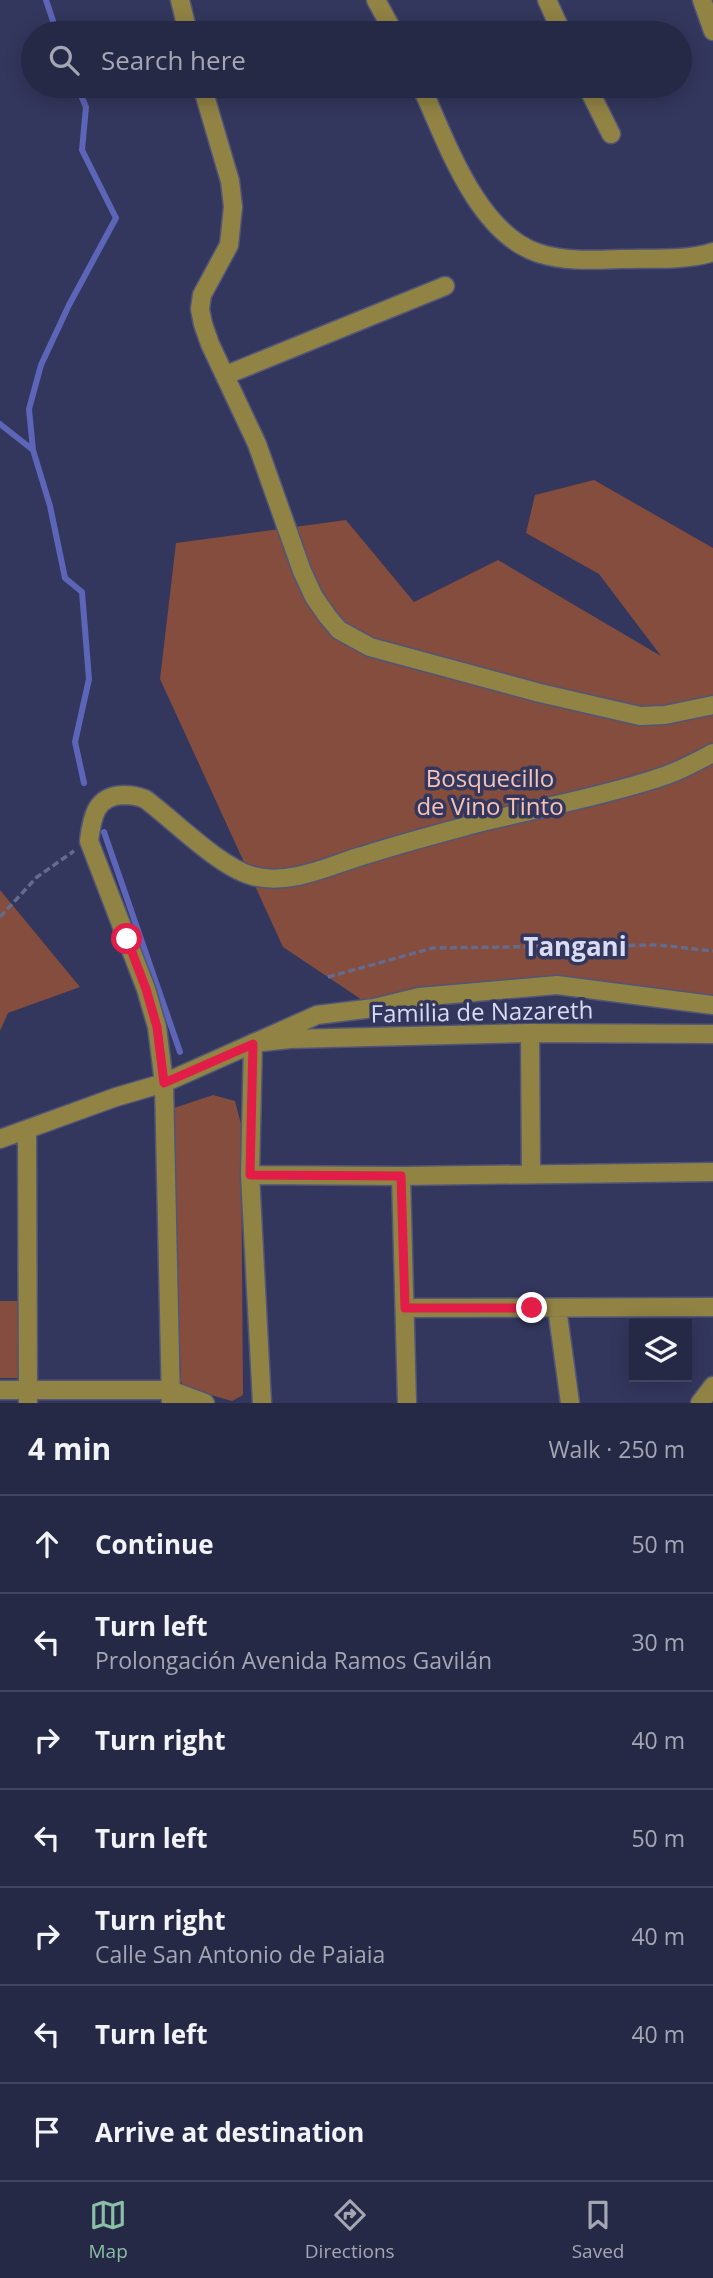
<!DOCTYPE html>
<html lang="en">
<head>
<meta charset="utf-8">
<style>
  body { margin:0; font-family:"Open Sans",sans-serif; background:#323551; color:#f1f3f6 }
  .controls { position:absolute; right:21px; bottom:21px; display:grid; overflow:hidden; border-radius:0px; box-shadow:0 4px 18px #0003 }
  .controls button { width:63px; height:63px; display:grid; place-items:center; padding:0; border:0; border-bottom:2px solid #42455f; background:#262946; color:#f1f3f6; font:35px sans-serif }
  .stop { position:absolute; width:21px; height:21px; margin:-16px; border:5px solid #e11d48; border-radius:50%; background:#fff }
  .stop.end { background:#e11d48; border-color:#fff; box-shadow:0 2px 7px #0008 }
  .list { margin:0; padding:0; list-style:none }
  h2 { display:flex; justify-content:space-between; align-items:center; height:91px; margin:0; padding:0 28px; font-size:30px }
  h2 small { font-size:23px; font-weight:400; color:#a4a6b3 }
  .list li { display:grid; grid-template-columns:46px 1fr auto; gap:21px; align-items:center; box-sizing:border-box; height:98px; padding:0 28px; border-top:2px solid #42455f }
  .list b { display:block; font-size:26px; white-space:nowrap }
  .list p { margin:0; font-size:23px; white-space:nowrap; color:#a4a6b3 }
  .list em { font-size:23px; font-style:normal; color:#a4a6b3 }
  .icon { flex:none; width:38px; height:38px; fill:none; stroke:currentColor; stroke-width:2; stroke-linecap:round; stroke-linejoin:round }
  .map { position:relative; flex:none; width:713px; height:1403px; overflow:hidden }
  .search { position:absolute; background:#262946; box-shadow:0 4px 18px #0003; left:21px; right:21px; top:21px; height:77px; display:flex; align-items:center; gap:18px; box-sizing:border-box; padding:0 24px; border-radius:38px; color:#a4a6b3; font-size:26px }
  .sheet { height:777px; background:#262946 }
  nav { display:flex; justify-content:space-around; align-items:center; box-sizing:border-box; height:98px; border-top:2px solid #42455f; background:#262946; font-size:19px; color:#a4a6b3 }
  nav a { display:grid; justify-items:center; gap:4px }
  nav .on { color:#8abfa5 }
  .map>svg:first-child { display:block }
  .green { fill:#844d3d }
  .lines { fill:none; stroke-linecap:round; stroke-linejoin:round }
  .stream { stroke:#5d65b8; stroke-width:6 }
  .minor-casing { stroke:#515578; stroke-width:21 }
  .path { stroke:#666a8c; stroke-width:3.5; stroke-dasharray:7 3.5; stroke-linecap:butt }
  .minor { stroke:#918344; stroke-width:18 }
  .route { stroke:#e11d48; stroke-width:9 }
  .labels { text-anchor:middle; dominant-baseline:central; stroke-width:7; stroke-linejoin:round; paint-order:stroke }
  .park-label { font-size:24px; fill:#f6c2b3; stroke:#33375d }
  .street-label { font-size:24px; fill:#d7dcf3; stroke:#33375d }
  .neighbourhood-label { font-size:26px; font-weight:bold; fill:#d7dcf3; stroke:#33375d }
</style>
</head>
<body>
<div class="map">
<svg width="713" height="1403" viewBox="0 0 713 1403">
  <rect width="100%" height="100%" fill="#33375d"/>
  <path class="green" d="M594 480 713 548V1007L583 988 438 999 383 1014 283 947 160 679 176 543 346 520 414 602 498 560 661 656 599 574 526 533 535 495Z
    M0 890 80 987 8 1013 0 1031Z
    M213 1095 235 1101 241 1124 243 1395 232 1401 183 1387 181 1381 171 1122 174 1108Z
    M0 1301H18L19 1378H0Z"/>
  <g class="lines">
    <path class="stream" d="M46 0 57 33
      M77 86 86 107 82 150 116 218 69 305 41 365 29 409 33 450 50 506 65 578 82 592 89 679 75 742 84 783
      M0 424 33 450
      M104 832 180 1052"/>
    <g class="minor-casing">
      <path id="minor" d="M180 0 188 33
        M376 0 394 33
        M547 0 562 33
        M702 0 713 31
        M202 86 230 181 233 207 229 245 202 295 200 309 203 324 210 344 257 444 302 571 314 597 328 617 339 630 370 647 540 693 640 716 665 715 713 705
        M421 86C446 140 476 232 538 253 566 262 593 260 622 259 651 258 685 261 713 252
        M587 86 611 134
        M226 375 445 286
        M530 1033 531 1174
        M27 1130 28 1403
        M0 1139 116 1097 164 1083 317 1015 374 1008 419 997 557 985 713 1005
        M250 1175 401 1176 713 1172
        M401 1176 407 1403
        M405 1308 713 1307
        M557 1308 570 1403
        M0 1390H170L205 1403
        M171 1403 164 1083 157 1027 146 989 89 841C92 818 95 796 123 795 131 795 138 796 145 799 175 821 219 867 253 876 289 886 328 866 362 856 399 844 437 834 474 824 534 809 596 798 655 779 676 773 694 763 713 753
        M262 1403 250 1175 253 1043 290 1039 530 1033 713 1034
        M700 1403 713 1386"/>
    </g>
    <path class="path" d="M0 917 37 877 74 851
      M328 977 433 948 658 945 713 951"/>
    <use href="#minor" class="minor"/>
  </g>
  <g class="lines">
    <path class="route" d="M127 939 146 989 157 1027 164 1083 253 1044 250 1175 401 1176 405 1308H532"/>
  </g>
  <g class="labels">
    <g class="park-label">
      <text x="490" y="777">Bosquecillo<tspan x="490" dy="28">de Vino Tinto</tspan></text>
    </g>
    <g class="street-label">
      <text transform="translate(482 1011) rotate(-1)">Familia de Nazareth</text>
    </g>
    <g class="neighbourhood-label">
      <text x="575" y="946">Tangani</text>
    </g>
  </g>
</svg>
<div class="controls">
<button><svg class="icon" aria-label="layers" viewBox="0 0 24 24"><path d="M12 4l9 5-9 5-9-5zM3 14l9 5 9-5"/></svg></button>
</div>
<div class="stop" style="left:127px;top:939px"></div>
<div class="stop end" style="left:532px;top:1308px"></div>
<div class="search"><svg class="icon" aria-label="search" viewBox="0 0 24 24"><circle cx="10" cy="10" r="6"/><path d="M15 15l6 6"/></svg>Search here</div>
</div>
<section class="sheet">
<h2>4 min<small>Walk · 250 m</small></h2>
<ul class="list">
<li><svg class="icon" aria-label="ahead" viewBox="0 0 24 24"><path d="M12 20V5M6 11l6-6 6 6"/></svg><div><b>Continue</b></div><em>50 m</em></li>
<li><svg class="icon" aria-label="left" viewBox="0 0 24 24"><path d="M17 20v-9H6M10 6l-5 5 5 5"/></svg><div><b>Turn left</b><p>Prolongación Avenida Ramos Gavilán</p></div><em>30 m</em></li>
<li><svg class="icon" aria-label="right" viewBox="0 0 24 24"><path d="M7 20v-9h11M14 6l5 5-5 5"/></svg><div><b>Turn right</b></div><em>40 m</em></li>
<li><svg class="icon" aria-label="left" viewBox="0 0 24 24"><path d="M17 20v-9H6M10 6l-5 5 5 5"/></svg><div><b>Turn left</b></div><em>50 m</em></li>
<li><svg class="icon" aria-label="right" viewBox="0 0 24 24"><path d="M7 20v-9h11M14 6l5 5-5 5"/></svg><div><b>Turn right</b><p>Calle San Antonio de Paiaia</p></div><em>40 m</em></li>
<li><svg class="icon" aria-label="left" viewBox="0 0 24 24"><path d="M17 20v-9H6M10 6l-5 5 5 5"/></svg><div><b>Turn left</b></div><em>40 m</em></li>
<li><svg class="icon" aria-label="arrive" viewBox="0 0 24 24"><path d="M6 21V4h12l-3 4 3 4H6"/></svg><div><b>Arrive at destination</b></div></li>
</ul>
</section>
<nav>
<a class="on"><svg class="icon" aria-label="map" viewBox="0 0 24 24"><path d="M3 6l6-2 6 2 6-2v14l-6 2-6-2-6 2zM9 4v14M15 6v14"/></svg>Map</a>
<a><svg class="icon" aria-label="directions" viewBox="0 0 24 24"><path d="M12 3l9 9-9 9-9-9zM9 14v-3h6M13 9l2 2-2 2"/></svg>Directions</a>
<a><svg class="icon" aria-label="saved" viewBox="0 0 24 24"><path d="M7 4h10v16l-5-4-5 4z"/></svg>Saved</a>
</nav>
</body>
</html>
